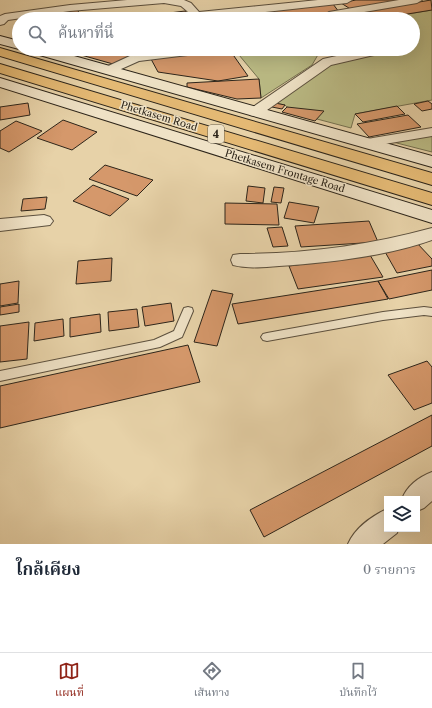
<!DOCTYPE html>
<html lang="th">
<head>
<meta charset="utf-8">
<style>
  body { margin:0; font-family:"Libre Caslon Text","Noto Serif Thai",serif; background:#f2f2f3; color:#1f2937 }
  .controls { position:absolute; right:12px; bottom:12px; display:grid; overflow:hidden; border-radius:0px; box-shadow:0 4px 16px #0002 }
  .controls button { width:36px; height:36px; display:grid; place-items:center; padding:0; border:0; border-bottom:1px solid #e0e1e3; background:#fff; color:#1f2937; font:20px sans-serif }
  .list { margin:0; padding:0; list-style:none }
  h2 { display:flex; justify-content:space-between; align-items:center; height:52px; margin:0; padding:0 16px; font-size:17px }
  h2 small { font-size:13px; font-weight:400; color:#747a83 }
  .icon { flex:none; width:22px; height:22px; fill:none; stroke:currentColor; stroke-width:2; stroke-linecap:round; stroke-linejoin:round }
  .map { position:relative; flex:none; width:432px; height:544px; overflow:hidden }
  .search { position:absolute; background:#fff; box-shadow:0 4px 16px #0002; left:12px; right:12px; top:12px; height:44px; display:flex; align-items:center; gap:10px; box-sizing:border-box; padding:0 14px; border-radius:22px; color:#747a83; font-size:15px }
  .sheet { height:108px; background:#fff }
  nav { display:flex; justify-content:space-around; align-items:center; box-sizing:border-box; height:56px; border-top:1px solid #e0e1e3; background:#fff; font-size:11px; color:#747a83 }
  nav a { display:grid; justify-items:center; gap:2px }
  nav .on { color:#8f2418 }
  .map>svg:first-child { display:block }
  .green { fill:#baba84; stroke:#74704f }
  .building { fill:#d5986b; stroke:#2d251a }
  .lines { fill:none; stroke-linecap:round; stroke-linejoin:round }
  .lane-casing { stroke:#5c503e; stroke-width:2 }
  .street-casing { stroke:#5c503e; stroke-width:2 }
  .secondary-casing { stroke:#2d251a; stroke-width:2 }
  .highway-casing { stroke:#2d251a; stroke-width:2 }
  .lane { fill:#efe2c6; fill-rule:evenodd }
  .street { fill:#efe2c6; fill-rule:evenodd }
  .secondary { fill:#efe2c6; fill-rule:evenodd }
  .highway { fill:#e4b974; fill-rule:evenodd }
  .labels { text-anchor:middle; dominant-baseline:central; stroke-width:3; stroke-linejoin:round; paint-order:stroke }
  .far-street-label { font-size:10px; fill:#2d251a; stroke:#efe2c6 }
  .shield { fill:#efe2c6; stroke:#675e4e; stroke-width:1 }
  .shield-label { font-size:11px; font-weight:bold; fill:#2d251a }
</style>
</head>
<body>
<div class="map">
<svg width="432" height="544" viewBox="0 0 432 544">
  <rect width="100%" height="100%" fill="#e7d2a8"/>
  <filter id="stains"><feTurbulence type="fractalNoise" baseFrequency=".005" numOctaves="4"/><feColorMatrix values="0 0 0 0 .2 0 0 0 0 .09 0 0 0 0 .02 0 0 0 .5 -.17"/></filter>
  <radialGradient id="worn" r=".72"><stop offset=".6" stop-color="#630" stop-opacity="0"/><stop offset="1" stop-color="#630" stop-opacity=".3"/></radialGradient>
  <path class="green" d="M432 10V100L355 114 351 128 317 119 287 107 285 105 275 103 324 68 339 49H413V19H377Z
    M234 49H305L309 54 319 53 312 65 261 98 259 79Z
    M432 129V152L381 139Z"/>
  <path class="building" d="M356 0H407L352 10 341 3Z
    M431 0 432 10 377 19H340L336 16Z
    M333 4 339 12 254 19H248L246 12Z
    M77 10 85 19H21L23 17Z
    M185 11 190 19H122Z
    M316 16 319 19H289Z
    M72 49H150L152 53 142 52 113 64 67 51Z
    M220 49H229L248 76 218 81 158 72 151 59Z
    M305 49H316L319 53 309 54Z
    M259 79 261 98 237 99 187 87V83Z
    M428 101 432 104V109L422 111 414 104Z
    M28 103 30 115 0 120V107Z
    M275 103 285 105 282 109 272 107Z
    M397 106 405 114 363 122 355 114Z
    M287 107 324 111 315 121 282 112Z
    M408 115 421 127 369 137 357 124Z
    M63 120 97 132 72 150 37 138Z
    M16 121 42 131 9 152 0 148V131Z
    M105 165 153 180 137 196 89 179Z
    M93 185 129 199 110 216 73 201Z
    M248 186 265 188 263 203 246 201Z
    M274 187 284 188 281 203 271 202Z
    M47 197 45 209 21 211 23 199Z
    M289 202 319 207 314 223 284 218Z
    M225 203 277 204 279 225 225 224Z
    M369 221 378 242 301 247 295 226Z
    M282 227 288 246 273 247 267 228Z
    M416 242 432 259V266L397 273 384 250Z
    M370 255 383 277 298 289 289 266Z
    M112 258 111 281 76 284 78 261Z
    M432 270V290L389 299 378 281Z
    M19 281 18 303 0 306V284Z
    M378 281 388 299 238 324 232 304Z
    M212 290 233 294 217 346 194 342Z
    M171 303 174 321 145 326 142 307Z
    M19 304V312L0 315V307Z
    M137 309 139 327 109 331 108 312Z
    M100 314 101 332 70 337V318Z
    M63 319 64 336 34 341 35 323Z
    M29 322 27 359 0 362V326Z
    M188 345 200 382 0 428V386Z
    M427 361 432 367V403L414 410 388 375Z
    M432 415V446L264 537 250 510Z"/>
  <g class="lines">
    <g class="lane-casing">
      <path id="lane" d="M188 307 192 308 193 311 182 337 160 347 0 381V371L154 340 174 331 184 308Z
        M424 307 432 308V316L424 315 383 320 267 341 263 340 261 337 263 334 267 333 383 312Z"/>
    </g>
    <g class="street-casing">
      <path id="street" d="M127 0H184L191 3 199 12 318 0H352L347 3 203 19H193L187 11 181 6 164 3 70 11 8 20 4 24 0 25V16L5 14 70 5Z
        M399 0H422L417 3 329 18 324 15 329 12Z
        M177 49H210L208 52 204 53 139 61 110 74 106 73 104 70 106 67 132 55Z
        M368 49H389L387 52 331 65 260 115 255 116 250 115 248 112 250 109 323 59Z
        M432 128V136L367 147 362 146 360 143 362 140 367 139Z
        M44 215 50 217 53 221 50 225 0 231V219Z
        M432 228V240C388 256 326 263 279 266 264 267 248 269 233 265L231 260 233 255 240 254C305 254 370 245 432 228Z
        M432 472V501L424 508 417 511V499H402C407 486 419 477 432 472Z
        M387 509V529H398L397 533 383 544H348C355 528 372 516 387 509Z"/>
    </g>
    <g class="secondary-casing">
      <path id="secondary" d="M0 36 19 41V49L0 44Z
        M27 49H49L432 156V167L29 52Z
        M0 78 432 210V223L0 87Z"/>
    </g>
    <g class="highway-casing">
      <path id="highway" d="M0 48 432 173V185L0 56Z
        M0 64 432 193V205L0 73Z"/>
    </g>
    <use href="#lane" class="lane"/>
    <use href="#street" class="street"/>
    <use href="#secondary" class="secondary"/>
    <use href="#highway" class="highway"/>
  </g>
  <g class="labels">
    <g class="far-street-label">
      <text transform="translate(159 116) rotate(17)">Phetkasem Road</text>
      <text transform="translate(285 171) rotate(17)">Phetkasem Frontage Road</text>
    </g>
    <rect class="shield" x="208" y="125" width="16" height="18" rx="3"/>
    <g class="shield-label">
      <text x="216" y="134">4</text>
    </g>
  </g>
  <rect width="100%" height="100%" filter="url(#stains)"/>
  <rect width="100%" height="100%" fill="url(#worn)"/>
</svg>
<div class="controls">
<button><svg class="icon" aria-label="layers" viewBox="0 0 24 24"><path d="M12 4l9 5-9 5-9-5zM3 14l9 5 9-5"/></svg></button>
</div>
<div class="search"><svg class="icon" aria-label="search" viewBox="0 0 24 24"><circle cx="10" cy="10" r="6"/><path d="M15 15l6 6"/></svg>ค้นหาที่นี่</div>
</div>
<section class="sheet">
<h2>ใกล้เคียง<small>0 รายการ</small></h2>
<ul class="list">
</ul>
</section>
<nav>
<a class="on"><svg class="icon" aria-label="map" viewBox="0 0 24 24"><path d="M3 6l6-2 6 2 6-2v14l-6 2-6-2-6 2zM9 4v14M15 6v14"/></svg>แผนที่</a>
<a><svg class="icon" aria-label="directions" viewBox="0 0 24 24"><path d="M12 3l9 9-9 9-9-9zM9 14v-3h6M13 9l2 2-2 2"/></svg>เส้นทาง</a>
<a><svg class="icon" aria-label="saved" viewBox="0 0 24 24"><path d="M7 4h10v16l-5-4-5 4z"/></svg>บันทึกไว้</a>
</nav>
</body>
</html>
